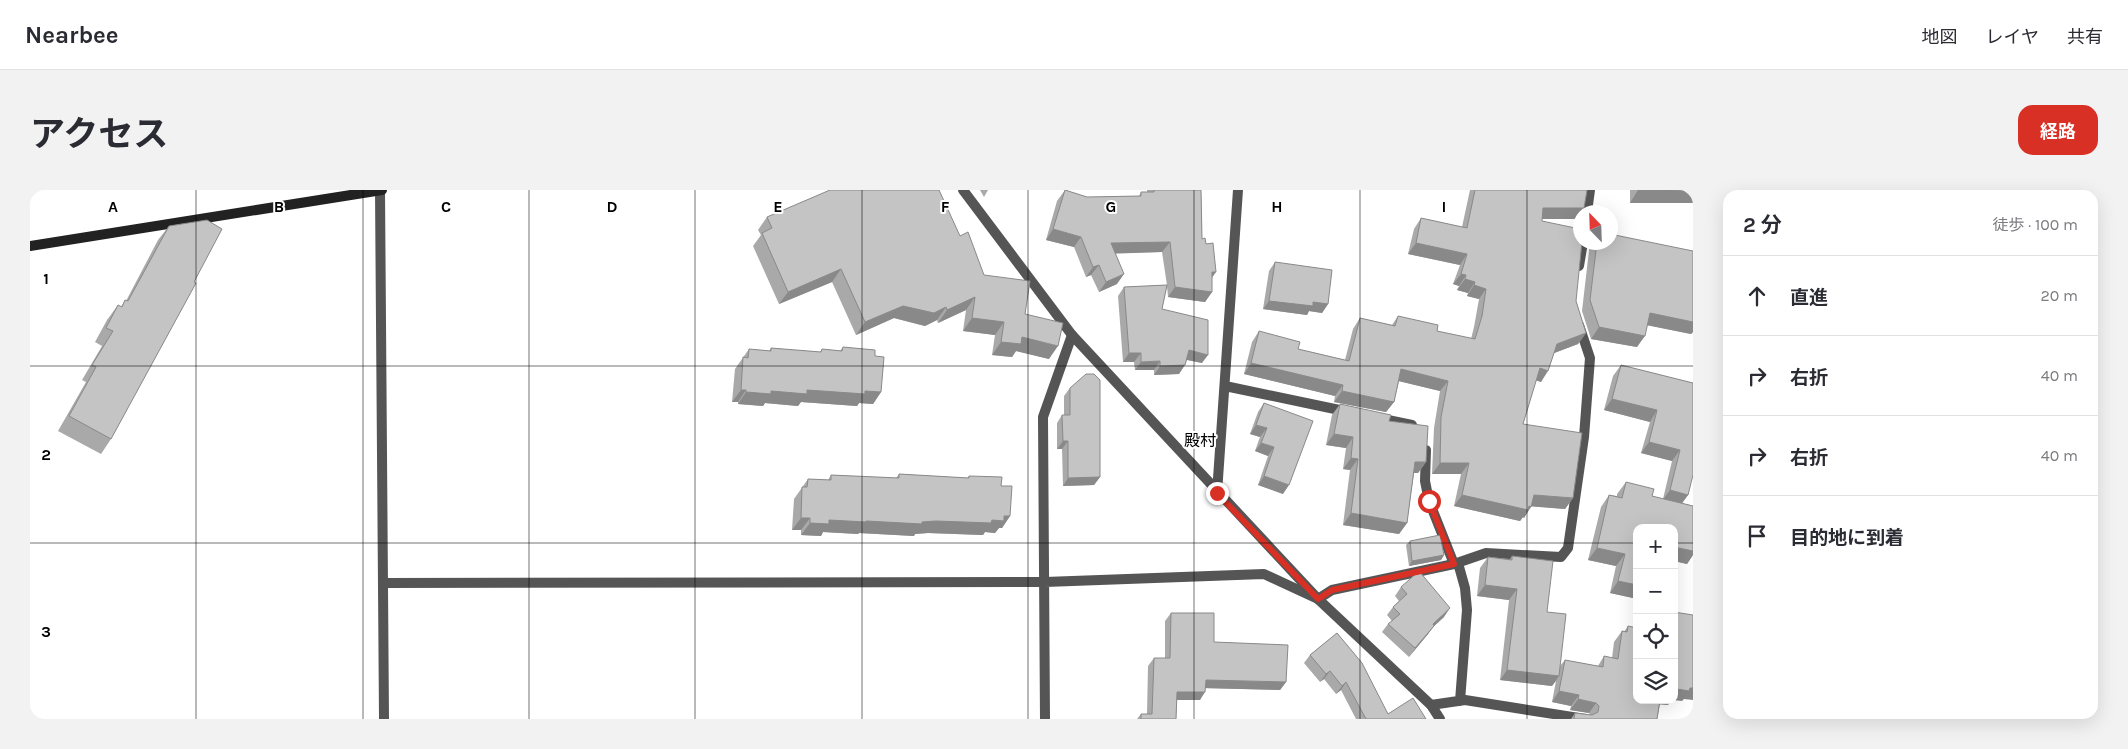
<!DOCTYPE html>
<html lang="ja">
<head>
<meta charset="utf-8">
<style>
  body { margin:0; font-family:Karla,"Noto Sans JP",sans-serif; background:#f2f2f3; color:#2b2b33 }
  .controls { position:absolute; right:15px; bottom:15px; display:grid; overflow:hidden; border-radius:10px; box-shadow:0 5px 20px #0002 }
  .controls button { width:45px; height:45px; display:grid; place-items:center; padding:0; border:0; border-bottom:1px solid #e1e1e2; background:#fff; color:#2b2b33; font:25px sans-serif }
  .compass { position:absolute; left:1543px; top:15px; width:45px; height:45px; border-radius:50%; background:#fff; box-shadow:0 5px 20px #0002; rotate:337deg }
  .stop { position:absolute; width:15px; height:15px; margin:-11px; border:4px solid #d93025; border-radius:50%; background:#fff }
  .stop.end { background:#d93025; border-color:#fff; box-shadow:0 1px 5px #0008 }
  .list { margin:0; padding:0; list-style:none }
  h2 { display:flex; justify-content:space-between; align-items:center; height:65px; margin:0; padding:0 20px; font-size:21px }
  h2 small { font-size:16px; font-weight:400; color:#7c7c81 }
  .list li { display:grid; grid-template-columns:32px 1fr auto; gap:15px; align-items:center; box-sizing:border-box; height:80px; padding:0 20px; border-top:1px solid #e1e1e2 }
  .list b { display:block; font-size:19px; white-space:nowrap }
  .list em { font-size:16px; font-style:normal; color:#7c7c81 }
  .icon { flex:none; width:28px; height:28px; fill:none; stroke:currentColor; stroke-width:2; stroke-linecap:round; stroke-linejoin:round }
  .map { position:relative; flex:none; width:1663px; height:529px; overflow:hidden; border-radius:15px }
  header { display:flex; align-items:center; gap:30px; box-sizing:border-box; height:70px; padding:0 25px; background:#fff; border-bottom:1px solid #e1e1e2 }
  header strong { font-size:24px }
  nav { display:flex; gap:28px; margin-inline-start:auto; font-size:18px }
  .intro { display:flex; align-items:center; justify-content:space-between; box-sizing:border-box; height:120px; padding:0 30px }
  h1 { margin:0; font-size:35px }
  .button { padding:12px 22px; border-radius:15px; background:#d93025; color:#fff; font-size:18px; font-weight:700 }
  main { display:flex; gap:30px; padding:0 30px }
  aside { flex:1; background:#fff; border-radius:15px; box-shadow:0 5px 20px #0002 }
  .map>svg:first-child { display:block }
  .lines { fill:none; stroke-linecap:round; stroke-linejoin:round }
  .minor { stroke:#555; stroke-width:10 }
  .tertiary { stroke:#555; stroke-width:10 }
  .secondary { stroke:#222; stroke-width:10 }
  .wall { fill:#a9a9a9 }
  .shaded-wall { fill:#898989 }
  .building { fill:#c4c4c4; stroke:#898989 }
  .route { stroke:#d93025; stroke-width:6 }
  .grid { fill:none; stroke:#000; stroke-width:1; stroke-opacity:0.55 }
  .labels { text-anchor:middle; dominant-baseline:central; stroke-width:4; stroke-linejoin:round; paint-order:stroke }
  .neighbourhood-label { font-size:16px; fill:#000; stroke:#fff }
  .grid-label { font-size:16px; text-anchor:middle; font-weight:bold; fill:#000; stroke:#fff; stroke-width:4; stroke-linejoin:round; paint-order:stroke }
</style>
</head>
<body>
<header>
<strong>Nearbee</strong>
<nav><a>地図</a><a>レイヤ</a><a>共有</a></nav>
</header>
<div class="intro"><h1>アクセス</h1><a class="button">経路</a></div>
<main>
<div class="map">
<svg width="1663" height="529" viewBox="0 0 1663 529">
  <rect width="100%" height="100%" fill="#fff"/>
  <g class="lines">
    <path class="minor" d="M350 0 354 529
      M1557 22 1560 0
      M1549 76 1553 52
      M1195 196 1319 222
      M1348 228 1382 235
      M1396 260 1395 291 1399 311 1424 374
      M1187 303 1208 0
      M1428 373 1435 398 1437 420 1430 511
      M353 393 1015 392 1234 384 1288 409 1302 400 1424 374 1456 363 1531 367 1538 358 1554 247 1560 168 1549 135
      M1401 515 1435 510 1555 529
      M1015 529 1013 227 1042 145"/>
    <path class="tertiary" d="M933 0 1042 145 1288 409 1401 515 1410 529"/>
    <path class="secondary" d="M0 56 352 0"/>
  </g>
  <path class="wall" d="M950 0H958L954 7Z
    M1035 0 1057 7 1109 6 1111 2H1117V0H1171L1172 49 1182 88V102L1175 112 1138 107 1137 96 1132 119 1172 173 1157 170 1149 184 1124 185V180H1105L1104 172H1093L1088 106 1094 97 1137 95 1132 62 1086 63 1087 94 1069 102 1061 85 1056 87 1044 57 1016 50 1027 11Z
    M1440 0H1557L1554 18 1547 29H1512V31L1546 111 1556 143 1548 154 1524 163 1511 192 1506 190 1493 234 1543 308 1535 319 1501 316 1494 328 1493 327 1490 331 1424 316 1431 284H1402L1404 238 1410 201 1369 191 1364 212 1356 222 1304 212 1305 206 1214 184 1222 152 1229 141 1268 159 1315 170 1323 139 1330 128 1362 135 1368 126 1407 141 1441 149 1444 137 1449 109 1437 106 1438 103 1427 100 1429 96 1423 94 1430 75 1378 64 1384 39 1391 28 1432 37Z
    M1600 0H1663L1600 13Z
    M737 27 954 85 995 124 1019 169 986 161 982 167 962 165 965 145 933 141 936 120 908 133 907 130 895 136 864 128 826 145 802 92 749 114 723 56 731 45 728 40Z
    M139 36 81 249 71 264 28 241 56 192 52 190 72 156 65 152 77 130 88 115 91 117 95 110 96 111 128 50Z
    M1560 52H1580L1663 61V142L1661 144 1617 135 1607 157 1561 149 1552 121Z
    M1245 72 1298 114 1292 123 1279 121 1277 125 1233 119 1239 81Z
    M813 157 845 166 851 202 843 214 829 213 827 216 771 212 768 216 735 213 733 216 708 214V212H702L705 179 719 159 739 161 741 158 790 162 792 159 810 161Z
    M1591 175 1663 193 1658 305 1652 313 1663 316V365L1657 374 1644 371V338H1607L1603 408 1580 403 1586 376 1558 370 1571 317 1579 305 1587 306V304L1596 292 1622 306 1633 309 1642 271 1611 263 1620 232 1574 220 1583 186Z
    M1040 198 1070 287 1064 295 1033 296 1032 259H1027V233L1032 225H1034V206Z
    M1234 213 1253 304 1228 295 1238 266 1225 261 1230 247 1220 244 1228 222Z
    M1310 214 1359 231 1396 272 1388 283H1384L1377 333 1369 344 1313 335 1320 280 1313 279 1316 258 1296 255 1302 225Z
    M869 284 937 288 939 286 971 296 980 326 972 338H969L965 343 955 342 953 345 898 343 885 344 884 346 829 343 828 344 793 342 791 346 771 345V340H762L764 309 778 289 798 290 801 285 866 288Z
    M1380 351 1414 365 1411 370 1379 376 1376 355Z
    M1482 366 1517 422 1530 476 1535 470 1568 476 1574 466 1582 468 1584 452 1592 441 1594 442 1598 436 1638 515 1630 514 1627 529H1541L1545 523 1560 525 1559 523 1540 520 1541 516 1522 512 1526 491 1522 496 1470 490 1479 410 1447 406 1450 378 1458 367 1480 369Z
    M1371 397 1414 427 1403 437 1398 444 1379 467 1352 442 1358 434 1362 431 1357 425 1363 417 1369 411 1365 406Z
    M1141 423 1184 452 1256 492 1250 500 1175 498 1170 510H1147L1146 529H1107L1111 524H1117L1118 476 1124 468H1135V431Z
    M1307 443 1358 524 1396 529H1326L1311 500 1306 504 1294 489 1290 492 1274 473 1280 465Z"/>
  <path class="shaded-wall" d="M1608 0 1663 1V13H1600Z
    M1513 18H1554L1547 29H1505Z
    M1023 39 1051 47 1044 57 1016 50Z
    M1140 52 1132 62 1074 64 1081 53Z
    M1386 53 1437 64 1430 75 1378 64Z
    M1069 75 1061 85 1056 87 1063 77Z
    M811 79 802 92 749 114 758 102Z
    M1182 82H1186L1179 92Z
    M1094 84 1087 94 1069 102 1076 92Z
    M1431 84 1436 85 1429 96 1423 94Z
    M1435 89 1445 92 1438 103 1427 100Z
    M1444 95 1456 99 1449 109 1437 106Z
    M1145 97 1182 102 1175 112 1138 107Z
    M945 107 936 120 908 133 917 120Z
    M1239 111 1283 112 1298 114 1292 123 1279 121 1277 125 1233 119Z
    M873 116 916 117 907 130 895 136 864 128 826 145 835 132Z
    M1620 123 1663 132V142L1661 144 1611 134Z
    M942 128 974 132 965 145 933 141Z
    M1569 137 1615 146 1607 157 1561 149Z
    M1556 143 1548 154 1519 165 1527 154Z
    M992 147 1028 156 1019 169 986 161 982 167 962 165 971 152Z
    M1159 160 1178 165 1172 173 1153 169Z
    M1099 163H1111L1104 172H1093Z
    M1130 171 1124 180H1105L1111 172Z
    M1221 173 1313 195 1305 206 1214 184Z
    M1155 175 1149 184 1124 185 1130 176Z
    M1510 178 1518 181 1511 192 1502 189Z
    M1371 179 1418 191 1410 201 1364 190Z
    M711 200H716L708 212H702Z
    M777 200 835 201 851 202 843 214 829 213 827 216 771 212 768 216 735 213 733 216 708 214 716 202Z
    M1312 201 1364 212 1356 222 1304 212Z
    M1582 209 1627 220 1620 232 1574 220Z
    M1226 235 1237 238 1230 247 1220 244Z
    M1304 244 1323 247 1316 258 1296 255Z
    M1033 251H1038L1032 259H1027Z
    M1619 252 1650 260 1642 271 1611 263Z
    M1231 253 1244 257 1238 266 1225 261Z
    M1321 268 1328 269 1320 280 1313 279Z
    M1385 272H1396L1388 283H1377Z
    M1410 273H1439L1431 284H1402Z
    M1234 286 1259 295 1253 304 1228 295Z
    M1070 287 1064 295 1033 296 1038 288Z
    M1640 300 1658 305 1650 316 1632 311Z
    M1432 305 1501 317 1494 328 1493 327 1490 331 1424 316Z
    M1504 305 1543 308 1535 319 1496 316Z
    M1321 323 1377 333 1369 344 1313 335Z
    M974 326H980L972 338H969L965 343 955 342 953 345 898 343 885 344 884 346 829 343 828 344 793 342 791 346 771 345 780 333 799 330 906 331 962 330Z
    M771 328H780L771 340H762Z
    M1644 357 1663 361V365L1657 374 1644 371Z
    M1567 358 1595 364 1586 376 1558 370Z
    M1414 365 1411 370 1379 376 1382 371Z
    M1588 391 1607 395V402L1603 408 1580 403Z
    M1455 395 1487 399 1479 410 1447 406Z
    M1420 418 1414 427 1403 437 1398 444 1379 467 1403 434Z
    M1477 480 1529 486 1522 496 1470 490Z
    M1300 481 1294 489 1290 492 1296 484Z
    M1176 490 1256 492 1250 500 1170 498Z
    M1316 492 1311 500 1306 504 1312 496Z
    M1660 498H1663V510L1654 509 1652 511 1642 510H1644V502L1647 499Z
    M1529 501 1549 505 1541 516 1522 512Z
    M1147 502H1175L1170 510H1141Z
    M1548 509 1566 513 1559 523 1540 520Z
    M1627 510H1642L1638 515 1624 514Z"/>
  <path class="building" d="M800 0H909L930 46 938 42 954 85 1000 91 995 124 1033 133 1028 156 992 147 991 154 971 152 974 132 942 128 945 107 917 120 916 117 904 123 873 116 835 132 811 79 758 102 732 43 742 38 737 27Z
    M1035 0 1057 7 1111 6V2H1124V0H1171L1172 49 1175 48 1176 54 1183 53 1186 82H1182V102L1145 97 1140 52 1081 53 1094 84 1076 92 1069 75 1063 77 1051 47 1023 39Z
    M1445 0H1557L1554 18H1513L1512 31 1550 39V52H1552L1546 111 1556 143 1527 154 1518 181 1510 178 1493 234 1552 243 1543 308 1504 305 1501 317 1499 316 1498 320 1432 305 1439 273H1410L1411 227 1418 191 1371 179 1364 212 1312 201 1313 195 1221 173 1229 141 1270 152 1268 159 1319 171 1330 128 1365 136 1368 126 1408 135 1407 141 1445 149 1452 126 1456 99 1444 95 1445 92 1435 89 1436 85 1431 84 1437 64 1386 53 1391 28 1437 38Z
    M1608 0H1663V1Z
    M177 30 192 39 164 92 166 93 81 249 39 226 66 177 62 175 83 141 76 138 88 115 92 117 95 110 98 111 139 36Z
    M1580 44 1663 61V132L1620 123 1615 146 1569 137 1560 110 1567 52H1580Z
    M1245 72 1302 80 1298 114 1283 112V116L1239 111Z
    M1137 95 1132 119 1178 130V165L1159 160 1155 175 1130 176V171L1111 172V163H1099L1094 97Z
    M813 157 845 160V166L854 167 851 202 835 201V204L777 200V204L741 201V204L716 202V200H711L713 167 718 168 719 159 741 161V158L791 162 792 159 812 161Z
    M1591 175 1663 193V285L1658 305 1640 300 1650 260 1619 252 1627 220 1582 209Z
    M1056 184H1064L1070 190V287L1038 288V251H1033L1032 225H1040V198Z
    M1234 213 1283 231 1259 295 1234 286 1244 257 1231 253 1237 238 1226 235Z
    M1310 214 1361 225 1359 231 1398 236 1396 272H1385L1377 333 1321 323 1328 269 1321 268 1323 247 1304 244Z
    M869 284 939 288V286L972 287 971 296H982L980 326H974V331L962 330 961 333 906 331 892 332V334L836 331V332L799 330V334L780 333V328H771L772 297H777L778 289 801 290V285L869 288Z
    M1596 292 1624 299 1622 306 1663 316V361L1644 357V338H1607V395L1588 391 1595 364 1567 358 1579 305 1592 308Z
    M1410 345 1414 365 1382 371 1380 351Z
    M1482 366 1523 371 1517 422 1536 424 1529 486 1477 480 1487 399 1455 395 1458 367 1482 370Z
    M1389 381 1420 418 1403 434 1404 436 1385 458 1358 434 1370 424 1363 417 1377 404 1371 397Z
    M1644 422 1663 425V498H1660L1659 501 1647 499 1646 505 1644 504Z
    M1141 423H1184V452L1258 455 1256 492 1176 490 1175 502H1147L1146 529H1111V524H1122L1124 468H1140Z
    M1598 436 1607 438V510H1630L1627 529H1544L1545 523 1562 525 1568 522 1569 516 1566 513 1548 509 1549 505 1529 501 1535 470 1573 477 1574 466 1588 469 1592 441 1597 442Z
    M1307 443 1332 473 1358 524 1383 508 1396 529H1336L1316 492 1312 496 1300 481 1296 484 1280 465Z"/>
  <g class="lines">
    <path class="route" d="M1187 303 1288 409 1302 400 1424 374 1399 311"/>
  </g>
  <path class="grid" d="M166 0V529M333 0V529M499 0V529M665 0V529M832 0V529M998 0V529M1164 0V529M1330 0V529M1497 0V529M0 176H1663M0 353H1607M1644 353H1663"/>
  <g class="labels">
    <g class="neighbourhood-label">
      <text x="1170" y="250">殿村</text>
    </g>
  </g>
  <g class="grid-label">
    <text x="83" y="22">A</text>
    <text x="249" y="22">B</text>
    <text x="416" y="22">C</text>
    <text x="582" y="22">D</text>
    <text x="748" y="22">E</text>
    <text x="915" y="22">F</text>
    <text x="1081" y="22">G</text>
    <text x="1247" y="22">H</text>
    <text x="1414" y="22">I</text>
    <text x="16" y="94">1</text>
    <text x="16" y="270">2</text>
    <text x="16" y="447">3</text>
  </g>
</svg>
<div class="controls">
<button>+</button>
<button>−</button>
<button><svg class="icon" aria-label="locate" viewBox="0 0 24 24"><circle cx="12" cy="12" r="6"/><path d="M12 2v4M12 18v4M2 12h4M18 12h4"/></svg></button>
<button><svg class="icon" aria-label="layers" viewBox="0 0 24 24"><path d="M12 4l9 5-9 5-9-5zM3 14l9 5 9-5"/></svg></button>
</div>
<svg class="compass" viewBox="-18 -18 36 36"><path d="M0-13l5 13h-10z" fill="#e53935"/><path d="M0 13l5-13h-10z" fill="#7c7c81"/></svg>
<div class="stop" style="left:1399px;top:311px"></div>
<div class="stop end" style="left:1187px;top:303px"></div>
</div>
<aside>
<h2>2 分<small>徒歩 · 100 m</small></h2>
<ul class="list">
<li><svg class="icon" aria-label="ahead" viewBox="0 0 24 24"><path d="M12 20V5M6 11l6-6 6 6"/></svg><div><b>直進</b></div><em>20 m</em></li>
<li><svg class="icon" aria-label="right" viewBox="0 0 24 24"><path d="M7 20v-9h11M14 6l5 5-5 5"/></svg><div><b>右折</b></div><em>40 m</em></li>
<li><svg class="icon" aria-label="right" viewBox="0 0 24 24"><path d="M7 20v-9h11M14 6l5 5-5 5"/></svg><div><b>右折</b></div><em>40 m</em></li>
<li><svg class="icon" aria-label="arrive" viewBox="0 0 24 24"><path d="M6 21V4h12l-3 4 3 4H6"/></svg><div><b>目的地に到着</b></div></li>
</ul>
</aside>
</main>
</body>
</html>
